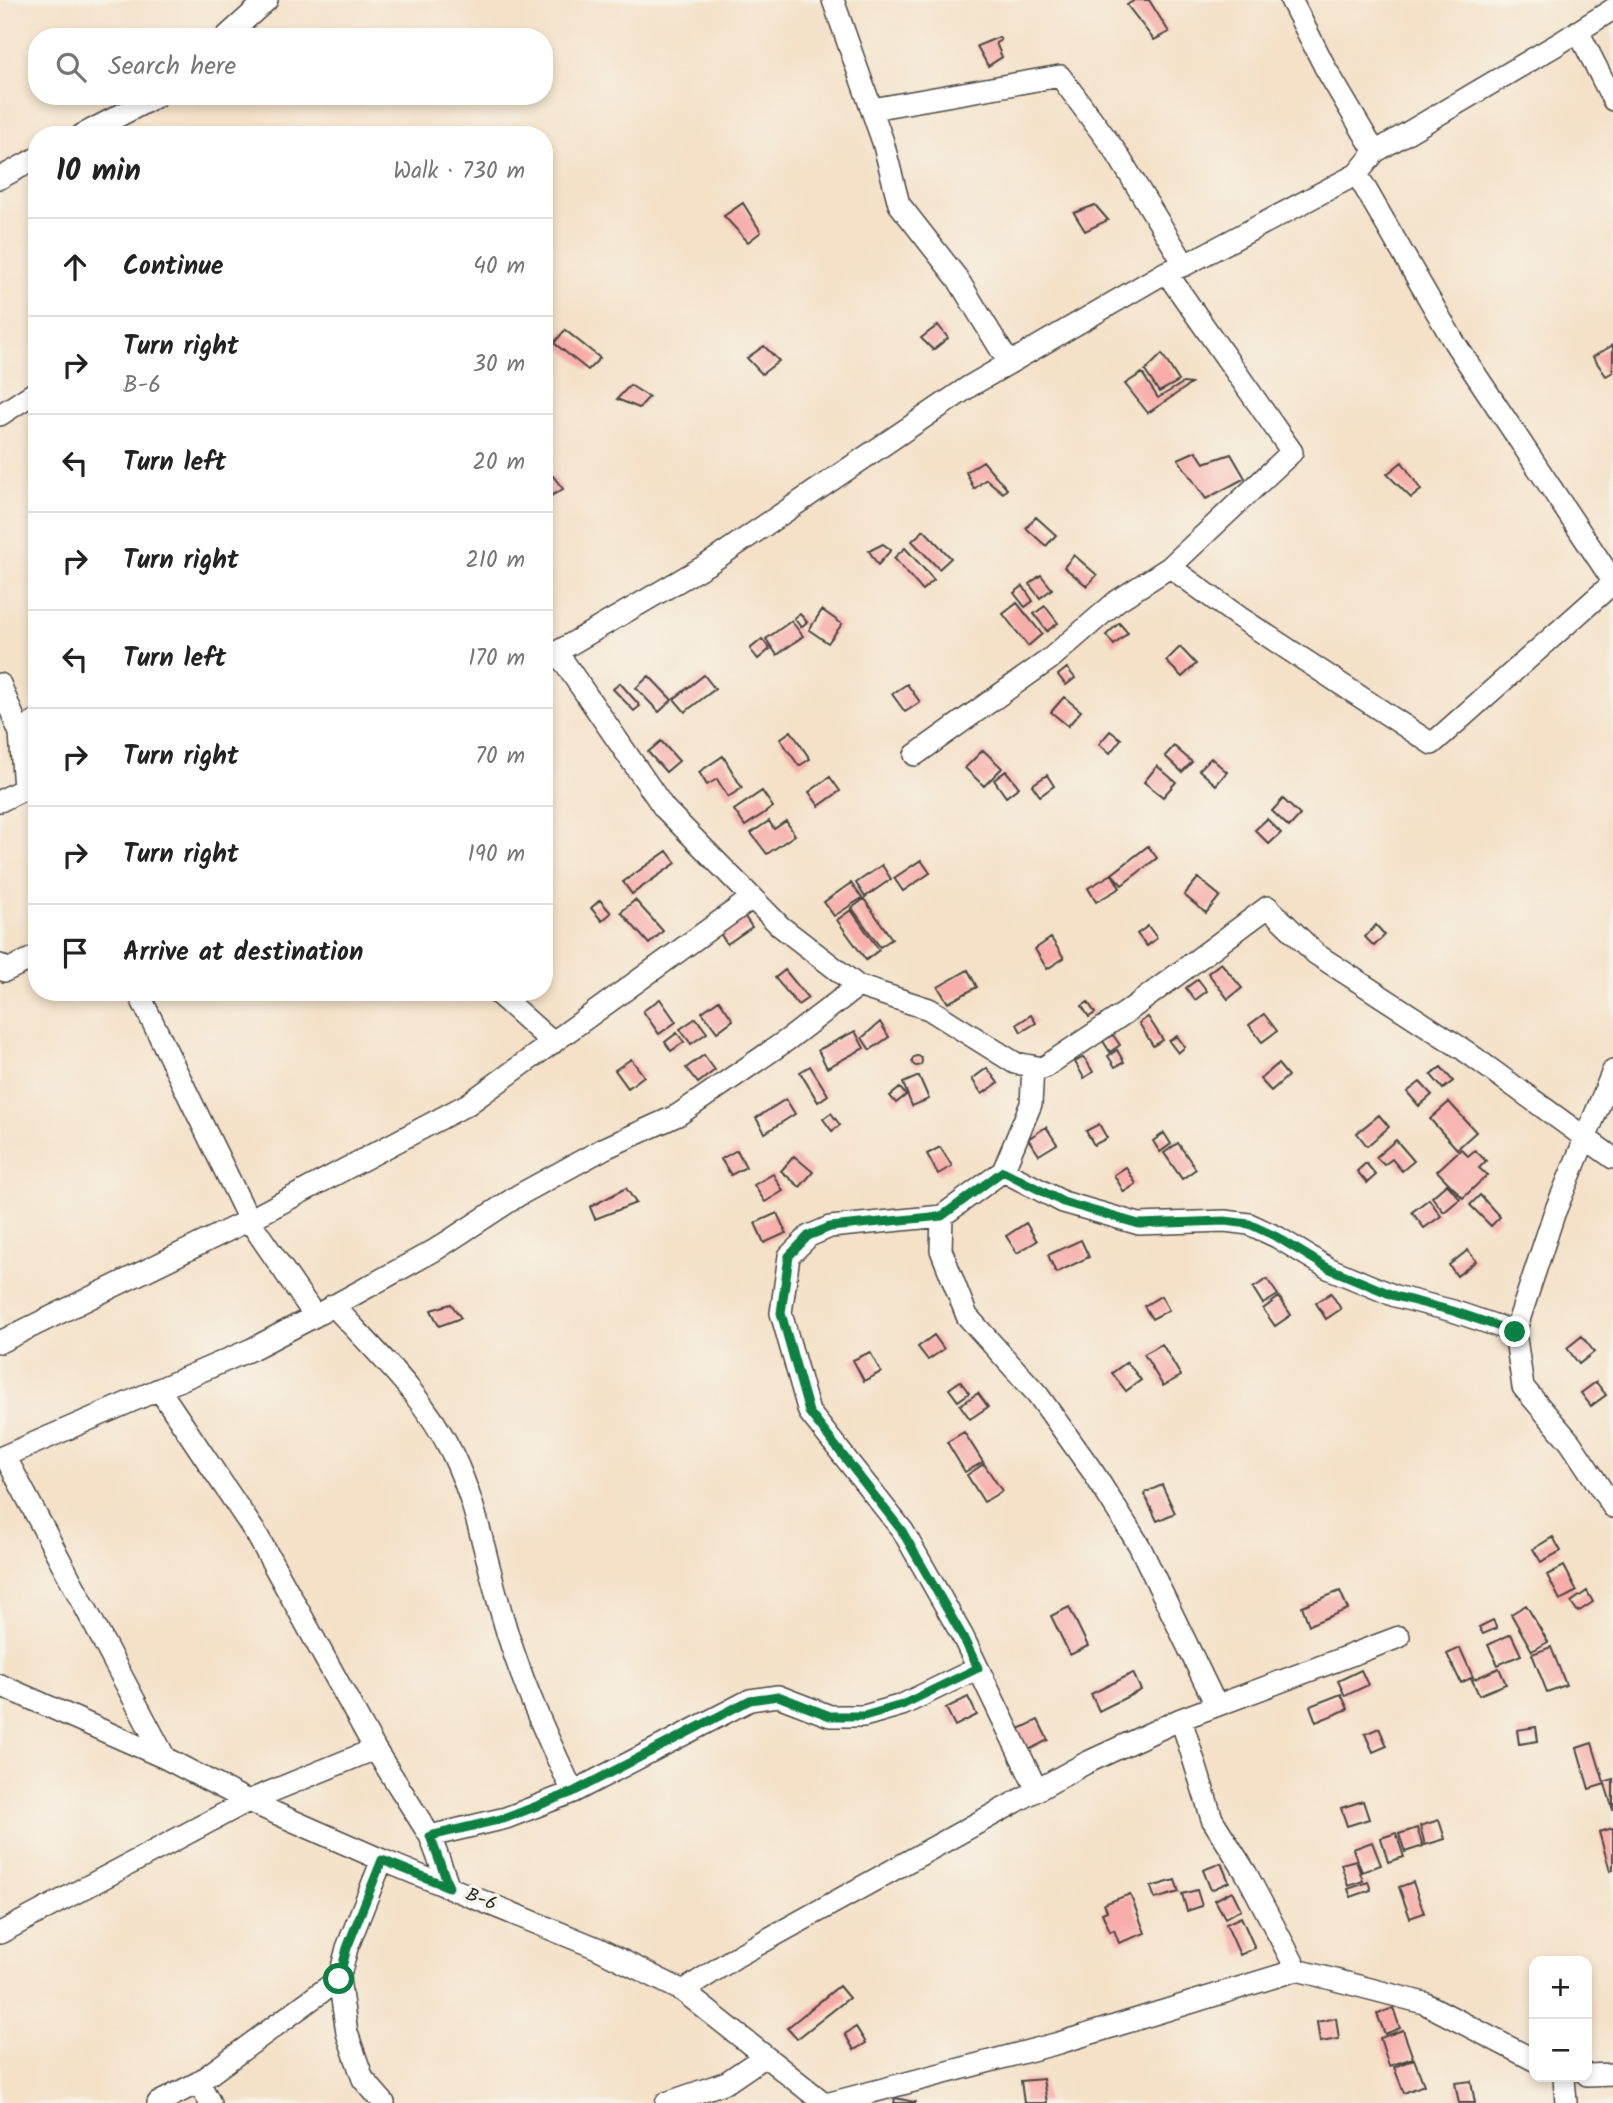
<!DOCTYPE html>
<html lang="en">
<head>
<meta charset="utf-8">
<style>
  body { margin:0; font-family:Kalam,sans-serif; background:#f2f2f2; color:#222 }
  .controls { position:absolute; right:21px; bottom:21px; display:grid; overflow:hidden; border-radius:14px; box-shadow:0 4px 10px #0003 }
  .controls button { width:63px; height:63px; display:grid; place-items:center; padding:0; border:0; border-bottom:2px solid #e0e0e0; background:#fff; color:#222; font:35px sans-serif }
  .stop { position:absolute; width:21px; height:21px; margin:-16px; border:5px solid #0b8043; border-radius:50%; background:#fff }
  .stop.end { background:#0b8043; border-color:#fff; box-shadow:0 2px 7px #0008 }
  .list { margin:0; padding:0; list-style:none }
  h2 { display:flex; justify-content:space-between; align-items:center; height:91px; margin:0; padding:0 28px; font-size:30px }
  h2 small { font-size:23px; font-weight:400; color:#767676 }
  .list li { display:grid; grid-template-columns:46px 1fr auto; gap:21px; align-items:center; box-sizing:border-box; height:98px; padding:0 28px; border-top:2px solid #e0e0e0 }
  .list b { display:block; font-size:26px; white-space:nowrap }
  .list p { margin:0; font-size:23px; white-space:nowrap; color:#767676 }
  .list em { font-size:23px; font-style:normal; color:#767676 }
  .icon { flex:none; width:38px; height:38px; fill:none; stroke:currentColor; stroke-width:2; stroke-linecap:round; stroke-linejoin:round }
  .map { position:relative; flex:none; width:1613px; height:2103px; overflow:hidden }
  .search { position:absolute; background:#fff; box-shadow:0 4px 10px #0003; left:28px; top:28px; width:525px; height:77px; display:flex; align-items:center; gap:18px; box-sizing:border-box; padding:0 24px; border-radius:28px; color:#767676; font-size:26px }
  .panel { position:absolute; background:#fff; box-shadow:0 4px 10px #0003; left:28px; top:126px; width:525px; height:875px; border-radius:28px }
  .map>svg:first-child { display:block }
  .building { fill:#f7adaa }
  .lines { fill:none; stroke-linecap:round; stroke-linejoin:round }
  .minor-casing { stroke:#494643; stroke-width:24 }
  .minor { stroke:#fff; stroke-width:21 }
  .route { stroke:#0b8043; stroke-width:9 }
  .labels { text-anchor:middle; dominant-baseline:central; stroke-width:7; stroke-linejoin:round; paint-order:stroke }
  .street-label { font-size:19px; fill:#2b2b2b; stroke:#f7f3e8 }
</style>
</head>
<body>
<div class="map">
<svg width="1613" height="2103" viewBox="0 0 1613 2103">
  <rect width="100%" height="100%" fill="#f7f3e8"/>
  <filter id="ink" filterUnits="userSpaceOnUse"><feTurbulence type="fractalNoise" baseFrequency=".0143" numOctaves="2"/><feDisplacementMap in="SourceGraphic" scale="14" xChannelSelector="R" yChannelSelector="G"/><feConvolveMatrix kernelMatrix="1 2 1 2 8 2 1 2 1" color-interpolation-filters="sRGB"/></filter>
  <filter id="wash" filterUnits="userSpaceOnUse"><feTurbulence type="fractalNoise" baseFrequency=".00686" numOctaves="4" result="noise"/><feDisplacementMap in="SourceGraphic" scale="28" xChannelSelector="R" yChannelSelector="G"/><feGaussianBlur stdDeviation="1.57" result="paint"/><feColorMatrix in="noise" values="0 0 0 0 0 0 0 0 0 0 0 0 0 0 0 0 0 1.4 0 .05"/><feComposite in="paint" operator="in"/></filter>
  <g filter="url(#wash)">
    <rect width="100%" height="100%" fill="#f4e1c8"/>
    <g id="blocks">
      <path class="building" d="M1135 0H1149L1169 32 1154 40 1127 5Z
        M999 37 1001 40 996 43 1002 57 988 66 977 46Z
        M743 203 761 232 748 242 724 216Z
        M1095 205 1108 220 1085 231 1074 213Z
        M938 325 948 338 933 350 921 338Z
        M565 330 600 358 588 370 554 343Z
        M1613 345V372L1606 376 1593 357Z
        M764 346 779 361 762 374 747 358Z
        M1162 354 1179 381 1159 392 1145 371Z
        M1142 373 1158 398 1183 383 1191 384 1148 413 1125 384Z
        M630 385 649 397 639 408 617 399Z
        M1196 451 1204 463 1231 454 1245 478 1206 499 1178 459Z
        M983 461 1007 489 1003 493 986 479 974 489 966 472Z
        M1402 462 1421 490 1411 498 1387 474Z
        M553 476 563 489 544 500V481Z
        M1036 517 1056 535 1046 546 1026 528Z
        M924 530 951 558 939 569 912 541Z
        M883 544 891 550 878 565 869 551Z
        M905 548 934 580 922 590 894 558Z
        M1074 555 1097 575 1087 586 1064 567Z
        M1041 575 1052 589 1040 598 1029 584Z
        M1023 586 1033 601 1025 607 1014 593Z
        M1017 603 1042 634 1028 646 1003 614Z
        M1045 606 1058 623 1047 631 1034 614Z
        M822 610 842 624 828 643 809 630Z
        M800 614 807 622 801 627 794 618Z
        M791 621 803 636 777 655 766 639Z
        M1119 623 1128 633 1114 645 1106 635Z
        M762 639 770 649 758 659 750 649Z
        M1180 647 1196 664 1182 677 1166 661Z
        M1067 668 1075 678 1066 685 1058 675Z
        M704 675 715 689 685 712 674 699Z
        M649 676 672 700 659 712 636 688Z
        M620 683 640 706 634 711 613 689Z
        M907 684 920 702 905 712 892 694Z
        M1064 697 1081 711 1068 726 1051 712Z
        M791 731 810 759 799 766 780 739Z
        M1110 731 1121 739 1110 753 1099 744Z
        M661 741 679 761 666 772 648 752Z
        M1174 746 1192 762 1182 772 1165 756Z
        M983 750 1002 768 984 786 965 768Z
        M723 756 742 788 728 797 717 779 707 785 699 772Z
        M1211 758 1227 772 1216 785 1199 770Z
        M1157 766 1176 782 1163 797 1144 782Z
        M1006 771 1019 787 1006 797 994 780Z
        M1047 775 1054 786 1040 796 1032 785Z
        M830 777 840 791 819 806 809 792Z
        M762 791 773 807 745 826 734 810Z
        M1283 799 1300 815 1289 827 1272 811Z
        M1267 819 1281 833 1269 844 1255 830Z
        M769 821 774 829 786 821 795 835 767 854 751 833Z
        M1148 846 1157 858 1122 885 1112 874Z
        M667 851 676 863 632 894 623 882Z
        M921 860 930 873 903 891 894 878Z
        M882 865 891 879 865 897 856 883Z
        M1112 874 1120 888 1096 902 1088 888Z
        M1198 878 1220 896 1206 913 1184 895Z
        M851 883 862 898 834 916 824 902Z
        M864 899 892 939 880 947 852 908Z
        M600 900 611 913 602 921 591 908Z
        M635 900 663 931 649 944 621 912Z
        M851 910 879 950 866 960 837 920Z
        M743 914 752 927 727 944 718 930Z
        M1376 925 1385 935 1374 946 1365 937Z
        M1148 926 1157 938 1147 946 1137 934Z
        M1051 938 1064 958 1047 969 1035 949Z
        M1221 963 1242 988 1228 999 1208 973Z
        M785 970 808 998 798 1005 775 978Z
        M968 970 977 987 948 1003 938 987Z
        M1198 979 1207 991 1195 1000 1186 988Z
        M660 999 676 1022 659 1034 643 1011Z
        M719 1000 733 1020 717 1032 702 1012Z
        M1088 1002 1095 1013 1089 1017 1082 1006Z
        M1264 1014 1277 1031 1262 1042 1249 1025Z
        M1031 1015 1036 1023 1021 1032 1017 1024Z
        M1148 1017 1163 1040 1153 1046 1139 1023Z
        M696 1018 707 1033 691 1044 680 1029Z
        M880 1022 889 1037 870 1050 862 1038Z
        M855 1031 864 1048 827 1068 818 1050Z
        M677 1033 684 1042 671 1051 665 1042Z
        M1113 1035 1120 1045 1110 1052 1103 1041Z
        M1177 1036 1185 1047 1178 1053 1169 1041Z
        M1117 1050 1124 1062 1115 1067 1108 1056Z
        M704 1055 715 1070 698 1083 686 1068Z
        M912 1061a5 5 0 1 1 10 0a5 5 0 1 1-10 0Z
        M1084 1057 1093 1072 1084 1078 1075 1062Z
        M631 1059 644 1076 628 1088 615 1070Z
        M1278 1064 1288 1076 1271 1091 1260 1079Z
        M810 1066 828 1095 818 1102 800 1072Z
        M1441 1067 1453 1081 1443 1089 1431 1075Z
        M987 1068 998 1083 982 1094 972 1079Z
        M919 1076 929 1099 912 1106 903 1083Z
        M1420 1082 1432 1095 1419 1106 1407 1092Z
        M900 1088 906 1095 896 1103 890 1096Z
        M786 1099 795 1114 765 1133 756 1118Z
        M1449 1102 1476 1132 1457 1149 1430 1119Z
        M831 1113 840 1125 832 1131 823 1119Z
        M1379 1115 1389 1127 1367 1146 1357 1133Z
        M1099 1124 1107 1138 1094 1145 1086 1131Z
        M1046 1127 1057 1144 1039 1155 1028 1139Z
        M1164 1133 1171 1144 1160 1152 1153 1141Z
        M1396 1140 1414 1161 1402 1171 1392 1159 1384 1165 1376 1157Z
        M1178 1143 1196 1169 1182 1179 1164 1153Z
        M940 1147 952 1166 938 1174 927 1154Z
        M1461 1149 1468 1156 1475 1150 1486 1161 1479 1168 1487 1175 1463 1198 1437 1171Z
        M737 1150 746 1167 731 1175 721 1159Z
        M794 1156 813 1172 800 1187 781 1171Z
        M1366 1163 1376 1175 1367 1183 1357 1171Z
        M1126 1167 1136 1184 1124 1192 1114 1175Z
        M773 1174 783 1191 765 1202 754 1185Z
        M1447 1184 1460 1199 1444 1212 1432 1197Z
        M626 1188 636 1203 595 1219 590 1207Z
        M1480 1195 1500 1217 1491 1226 1470 1205Z
        M1429 1199 1441 1216 1424 1228 1412 1212Z
        M777 1213 786 1233 764 1243 755 1223Z
        M1026 1223 1037 1241 1017 1253 1006 1236Z
        M1081 1240 1089 1257 1056 1273 1048 1255Z
        M1468 1250 1476 1261 1457 1276 1449 1265Z
        M1267 1279 1278 1295 1263 1304 1253 1288Z
        M1331 1293 1341 1309 1326 1319 1316 1303Z
        M1161 1296 1169 1310 1152 1319 1144 1306Z
        M1279 1297 1291 1315 1275 1326 1263 1309Z
        M451 1304 461 1318 439 1326 431 1310Z
        M934 1335 944 1349 928 1360 918 1347Z
        M1582 1336 1594 1352 1579 1364 1567 1348Z
        M1162 1344 1181 1376 1163 1386 1144 1354Z
        M870 1352 881 1372 864 1381 853 1360Z
        M1127 1362 1141 1380 1126 1391 1112 1373Z
        M960 1381 969 1393 958 1401 949 1389Z
        M1596 1382 1606 1395 1591 1406 1581 1393Z
        M978 1393 988 1407 970 1419 960 1405Z
        M964 1432 983 1462 965 1472 947 1442Z
        M984 1464 1002 1491 984 1502 967 1475Z
        M1162 1485 1175 1513 1157 1521 1144 1493Z
        M1553 1537 1561 1551 1541 1562 1533 1549Z
        M1564 1566 1577 1591 1560 1600 1547 1575Z
        M1340 1591 1348 1609 1309 1625 1302 1606Z
        M1587 1591 1593 1602 1578 1612 1571 1602Z
        M1526 1605 1548 1642 1532 1651 1511 1614Z
        M1069 1607 1088 1646 1070 1655 1051 1616Z
        M1493 1620 1497 1628 1483 1634 1479 1627Z
        M1511 1634 1521 1655 1498 1665 1488 1645Z
        M1551 1647 1566 1685 1547 1692 1532 1654Z
        M1460 1648 1473 1677 1461 1683 1447 1654Z
        M1499 1668 1506 1684 1479 1695 1472 1680Z
        M1361 1670 1368 1685 1345 1696 1338 1681Z
        M1133 1673 1141 1690 1099 1711 1091 1694Z
        M1341 1694 1348 1709 1316 1722 1310 1706Z
        M968 1697 977 1715 955 1726 946 1708Z
        M1038 1720 1048 1740 1027 1751 1017 1730Z
        M1536 1727 1538 1741 1519 1744 1517 1730Z
        M1379 1728 1387 1746 1373 1752 1365 1734Z
        M1592 1743 1604 1782 1613 1779V1810L1605 1784 1589 1789 1577 1748Z
        M1363 1801 1369 1819 1347 1826 1341 1808Z
        M1439 1820 1445 1839 1425 1845 1420 1826Z
        M1417 1828 1423 1846 1405 1852 1399 1834Z
        M1613 1828V1870L1610 1871 1599 1832Z
        M1396 1833 1404 1857 1388 1862 1381 1838Z
        M1372 1842 1381 1865 1362 1872 1353 1849Z
        M1356 1860 1363 1881 1348 1886 1341 1864Z
        M1221 1863 1229 1882 1211 1890 1203 1870Z
        M1175 1880 1179 1892 1155 1899 1151 1887Z
        M1368 1882 1371 1890 1351 1897 1348 1889Z
        M1413 1882 1424 1913 1410 1918 1399 1887Z
        M1197 1890 1202 1906 1187 1911 1182 1894Z
        M1232 1891 1241 1909 1225 1918 1215 1900Z
        M1130 1894 1145 1933 1119 1943 1114 1930 1110 1932 1102 1913 1107 1911 1104 1904Z
        M1241 1917 1255 1948 1240 1955 1226 1924Z
        M839 1986 849 1998 797 2039 787 2028Z
        M1393 2008 1400 2028 1385 2034 1377 2014Z
        M1336 2018 1339 2039 1320 2042 1317 2022Z
        M856 2027 866 2043 854 2050 845 2034Z
        M1403 2030 1413 2058 1389 2066 1380 2038Z
        M1414 2059 1424 2085 1404 2093 1394 2067Z
        M1043 2079 1047 2103H1024L1021 2081Z
        M1471 2081 1475 2103H1459L1455 2083Z
        M895 2098 915 2102V2103H894Z"/>
    </g>
  </g>
  <g filter="url(#ink)">
    <use href="#blocks" fill-opacity="0" stroke="#494643" stroke-width="2"/>
    <g class="lines">
      <g class="minor-casing">
        <path id="minor" d="M833 0 883 142 899 204 957 278 1009 363
          M1291 0 1326 69 1375 152
          M1578 31 1613 100
          M226 37 267 0
          M872 109 1060 76 1116 152 1185 265
          M82 135 157 96
          M1357 174 1454 342 1613 581
          M0 178 37 158
          M0 415 37 391
          M1170 567 1239 617 1432 744 1613 583
          M545 652H557L708 564 970 386 1166 272 1185 265 1357 174 1375 152 1558 44 1613 9
          M557 652 664 808 780 926 858 986 929 1009 1015 1063 1043 1068 1128 1011 1268 907 1316 954 1464 1050 1613 1158
          M0 684 20 733
          M915 755 1050 659 1117 601 1170 567 1292 452 1166 272
          M0 801 24 789 20 733 37 720
          M0 965 5 971 37 956
          M138 992 249 1220 315 1316
          M496 992 553 1043
          M1033 1067 1031 1104 1003 1171 942 1216 830 1227 809 1236 789 1256 781 1313 809 1412 903 1531 963 1637 1037 1790
          M1613 1071 1554 1214 1515 1332 1523 1387 1570 1442 1613 1507
          M1003 1171 1063 1202 1139 1224 1225 1221 1249 1224 1277 1237 1328 1268 1395 1296 1453 1311 1515 1332
          M942 1216 941 1250 967 1316 1038 1395 1093 1472 1139 1545 1216 1705
          M333 1305C375 1351 425 1397 452 1453 477 1504 486 1561 502 1615 519 1677 546 1735 573 1792
          M0 1342 249 1220 468 1104 752 898
          M159 1389 257 1535 375 1749 430 1836 449 1887
          M5 1456 165 1758
          M0 1458 252 1349 315 1316 435 1250 519 1195 605 1148 678 1115 790 1038 858 986
          M0 1685 165 1758 248 1801 382 1860 597 1948 683 1991 824 2103
          M1181 1719 1212 1819 1246 1873 1297 1970 1424 2003 1534 2060
          M430 1836 506 1818 573 1792 750 1700 778 1696 830 1716H864L902 1705 978 1668
          M382 1860 347 1948 339 1979 347 2033 363 2079 384 2103
          M0 1933 248 1801 375 1749
          M683 1991 739 1955 1086 1763 1181 1719 1399 1637
          M1587 2075 1613 2074
          M1564 2077 1566 2103
          M199 2082 210 2103
          M158 2103 199 2082 339 1979
          M666 2103 727 2082 765 2056
          M830 2103 1059 2043 1297 1970"/>
      </g>
      <use href="#minor" class="minor"/>
    </g>
  </g>
  <g class="lines" filter="url(#ink)">
    <path class="route" d="M339 1979 347 1948 382 1860 449 1887 430 1836 506 1818 573 1792 750 1700 778 1696 830 1716H864L902 1705 978 1668 963 1637 902 1531 809 1412 781 1313 789 1256 808 1236 830 1227 942 1216 1003 1171 1063 1202 1139 1224 1225 1221 1249 1224 1277 1237 1328 1268 1395 1296 1453 1311 1515 1332"/>
  </g>
  <g class="labels">
    <g class="street-label">
      <text transform="translate(481 1900) rotate(22)">B-6</text>
    </g>
  </g>
</svg>
<div class="controls">
<button>+</button>
<button>−</button>
</div>
<div class="stop" style="left:339px;top:1979px"></div>
<div class="stop end" style="left:1515px;top:1332px"></div>
<div class="search"><svg class="icon" aria-label="search" viewBox="0 0 24 24"><circle cx="10" cy="10" r="6"/><path d="M15 15l6 6"/></svg>Search here</div>
<section class="panel">
<h2>10 min<small>Walk · 730 m</small></h2>
<ul class="list">
<li><svg class="icon" aria-label="ahead" viewBox="0 0 24 24"><path d="M12 20V5M6 11l6-6 6 6"/></svg><div><b>Continue</b></div><em>40 m</em></li>
<li><svg class="icon" aria-label="right" viewBox="0 0 24 24"><path d="M7 20v-9h11M14 6l5 5-5 5"/></svg><div><b>Turn right</b><p>B-6</p></div><em>30 m</em></li>
<li><svg class="icon" aria-label="left" viewBox="0 0 24 24"><path d="M17 20v-9H6M10 6l-5 5 5 5"/></svg><div><b>Turn left</b></div><em>20 m</em></li>
<li><svg class="icon" aria-label="right" viewBox="0 0 24 24"><path d="M7 20v-9h11M14 6l5 5-5 5"/></svg><div><b>Turn right</b></div><em>210 m</em></li>
<li><svg class="icon" aria-label="left" viewBox="0 0 24 24"><path d="M17 20v-9H6M10 6l-5 5 5 5"/></svg><div><b>Turn left</b></div><em>170 m</em></li>
<li><svg class="icon" aria-label="right" viewBox="0 0 24 24"><path d="M7 20v-9h11M14 6l5 5-5 5"/></svg><div><b>Turn right</b></div><em>70 m</em></li>
<li><svg class="icon" aria-label="right" viewBox="0 0 24 24"><path d="M7 20v-9h11M14 6l5 5-5 5"/></svg><div><b>Turn right</b></div><em>190 m</em></li>
<li><svg class="icon" aria-label="arrive" viewBox="0 0 24 24"><path d="M6 21V4h12l-3 4 3 4H6"/></svg><div><b>Arrive at destination</b></div></li>
</ul>
</section>
</div>
</body>
</html>
